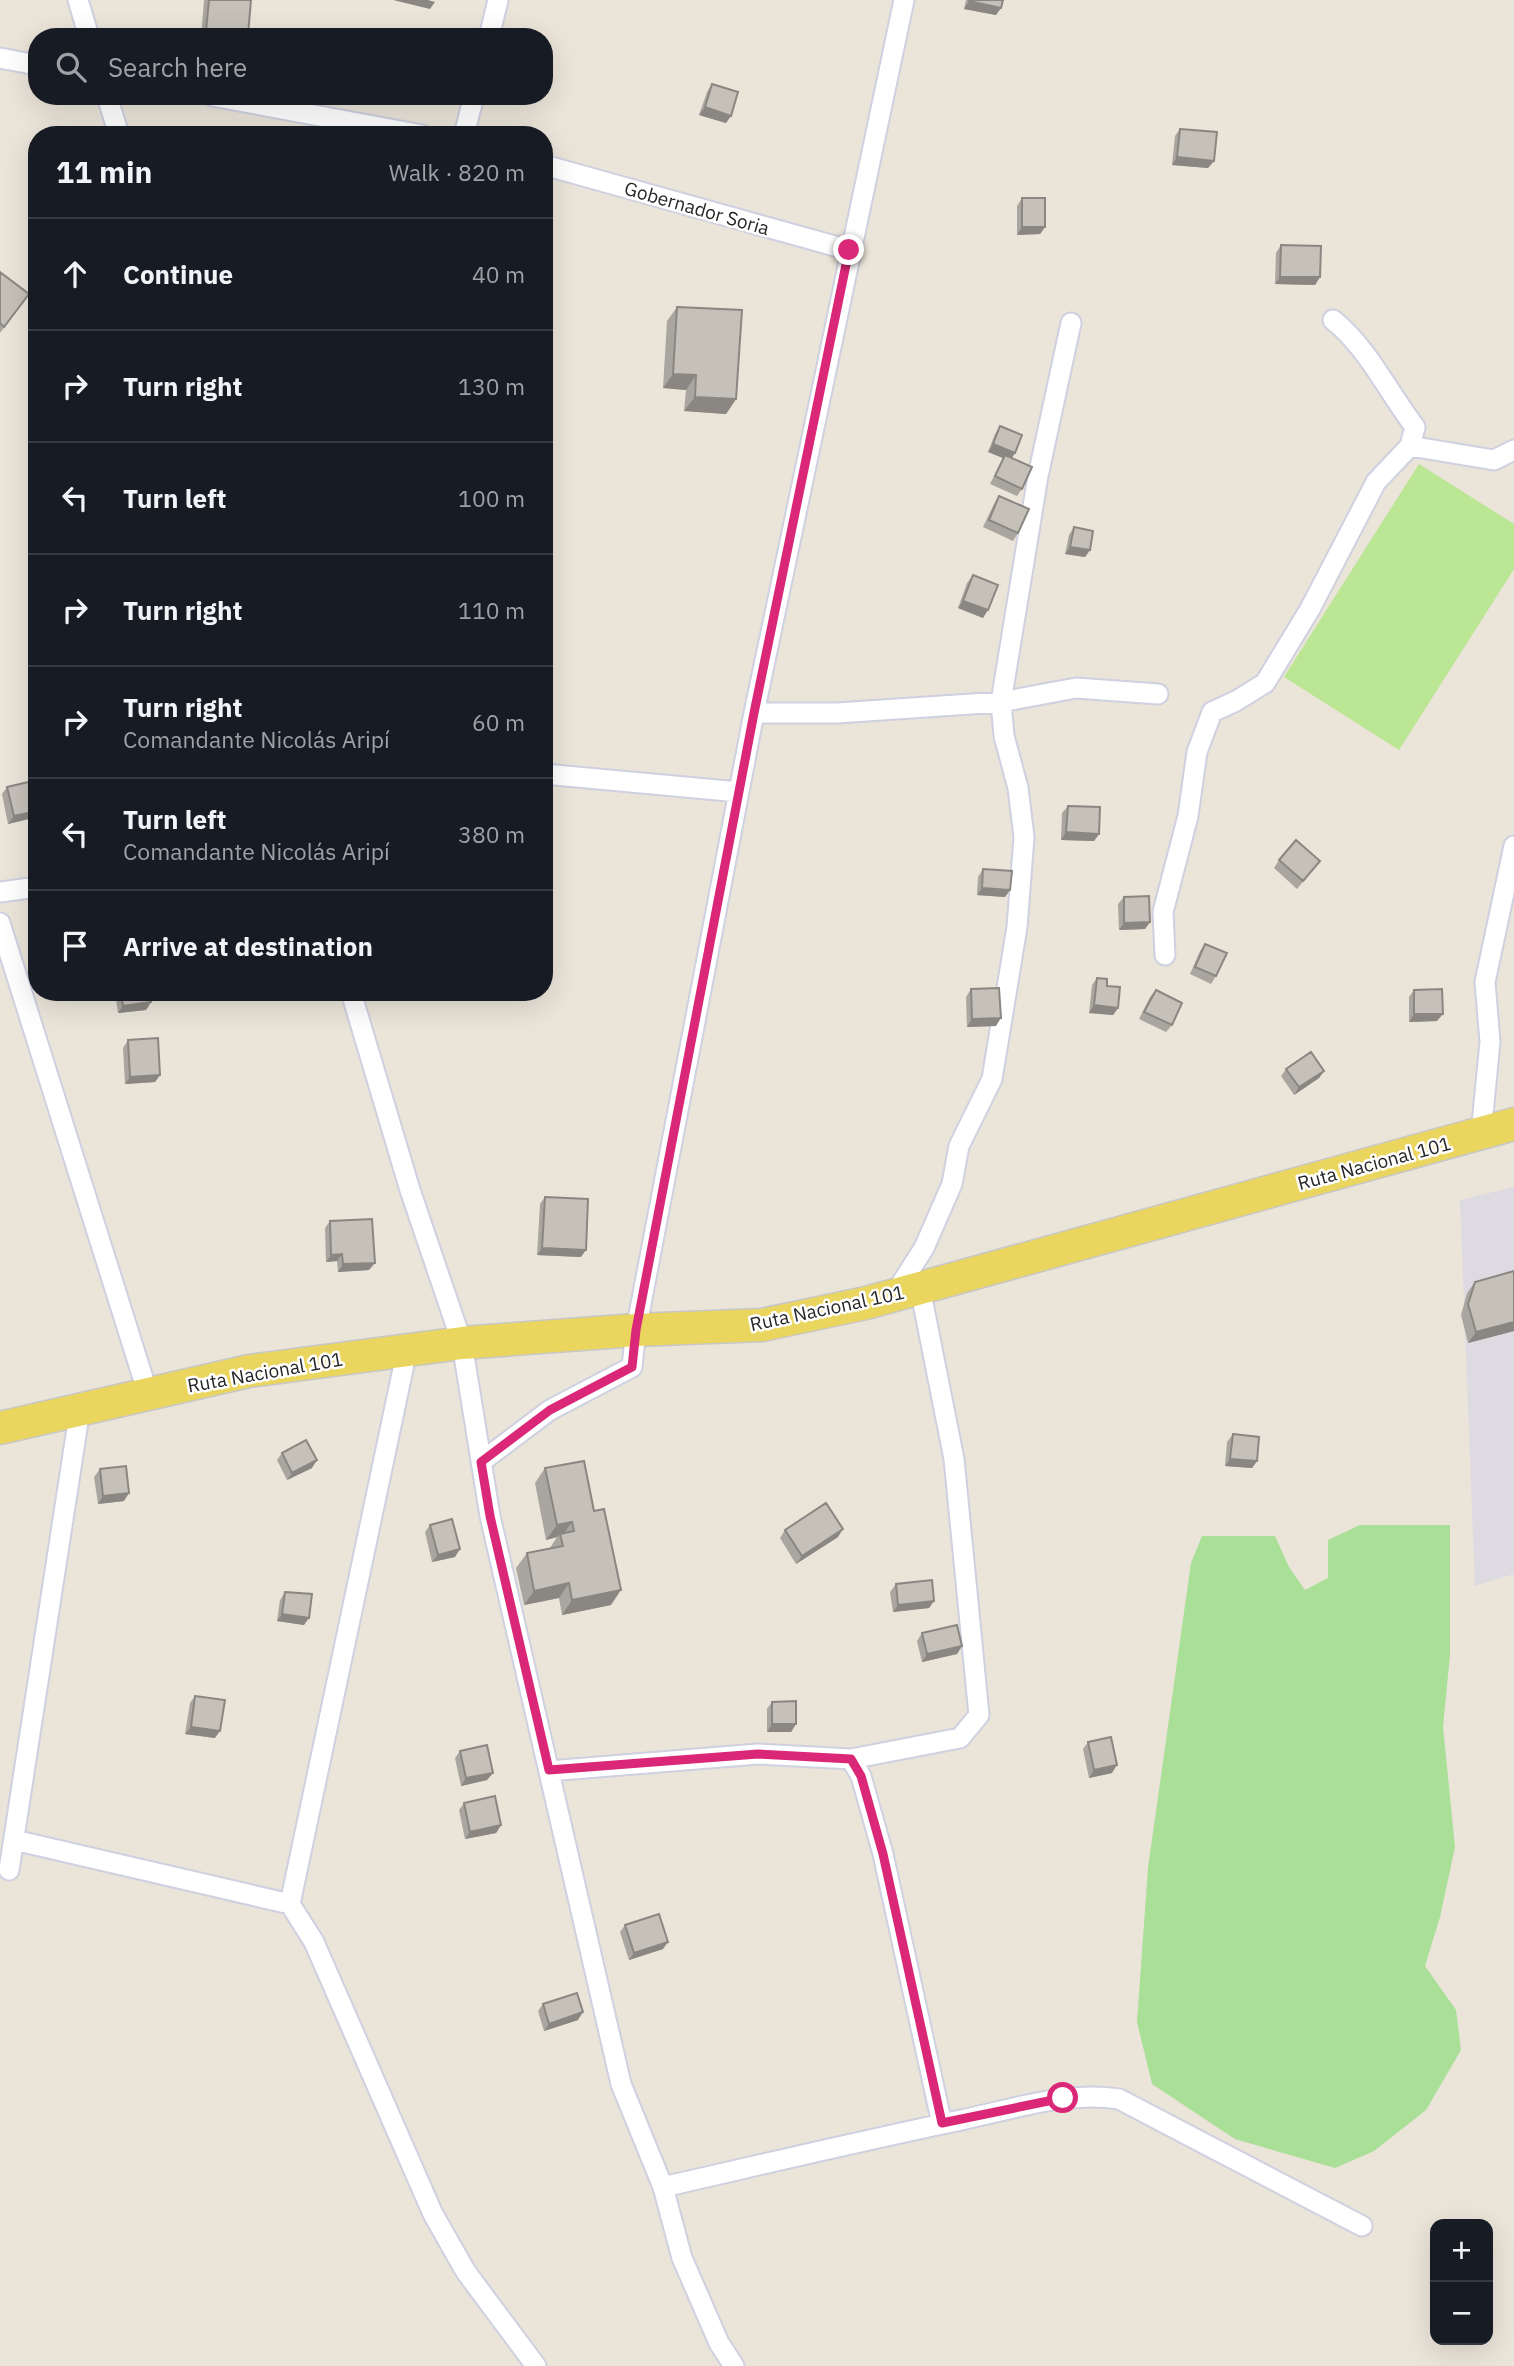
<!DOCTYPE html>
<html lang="en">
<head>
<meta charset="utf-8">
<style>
  body { margin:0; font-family:"IBM Plex Sans",sans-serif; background:#20242c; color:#f1f3f6 }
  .controls { position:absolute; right:21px; bottom:21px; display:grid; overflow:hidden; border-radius:14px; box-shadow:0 7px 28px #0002 }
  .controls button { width:63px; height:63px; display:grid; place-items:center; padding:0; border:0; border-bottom:2px solid #363941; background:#171b24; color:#f1f3f6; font:35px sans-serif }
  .stop { position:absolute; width:21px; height:21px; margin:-16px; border:5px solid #db2777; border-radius:50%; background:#fff }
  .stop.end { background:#db2777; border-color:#fff; box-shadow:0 2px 7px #0008 }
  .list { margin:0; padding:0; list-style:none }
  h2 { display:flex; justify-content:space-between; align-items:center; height:91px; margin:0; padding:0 28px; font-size:30px }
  h2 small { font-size:23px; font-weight:400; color:#9ea1a6 }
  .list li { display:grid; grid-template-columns:46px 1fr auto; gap:21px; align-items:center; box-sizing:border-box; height:112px; padding:0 28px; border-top:2px solid #363941 }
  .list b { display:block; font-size:26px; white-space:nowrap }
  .list p { margin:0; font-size:23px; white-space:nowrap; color:#9ea1a6 }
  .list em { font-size:23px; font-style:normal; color:#9ea1a6 }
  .icon { flex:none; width:38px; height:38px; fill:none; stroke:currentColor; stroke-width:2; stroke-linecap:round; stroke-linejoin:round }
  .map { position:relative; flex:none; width:1514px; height:2366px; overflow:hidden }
  .search { position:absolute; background:#171b24; box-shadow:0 7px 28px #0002; left:28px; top:28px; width:525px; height:77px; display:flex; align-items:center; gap:18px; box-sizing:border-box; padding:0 24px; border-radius:28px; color:#9ea1a6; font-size:26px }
  .panel { position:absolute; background:#171b24; box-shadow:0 7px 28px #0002; left:28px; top:126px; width:525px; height:875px; border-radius:28px }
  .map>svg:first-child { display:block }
  .industrial { fill:#dddae2 }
  .green { fill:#a9df97 }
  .pitch { fill:#bbe693 }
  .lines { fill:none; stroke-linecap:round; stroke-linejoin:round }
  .minor-casing { stroke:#cfd0e0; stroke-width:23 }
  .primary-casing { stroke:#c7c7c7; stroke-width:35 }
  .minor { stroke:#fff; stroke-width:19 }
  .primary { stroke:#ead65e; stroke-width:32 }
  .wall { fill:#a9a69f }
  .shaded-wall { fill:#8a8782 }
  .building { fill:#c5c1b9; stroke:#8a8782; stroke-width:2 }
  .route { stroke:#db2777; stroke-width:9 }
  .labels { text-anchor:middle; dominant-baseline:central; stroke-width:5; stroke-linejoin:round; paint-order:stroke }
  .street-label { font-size:19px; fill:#272727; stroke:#fff }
</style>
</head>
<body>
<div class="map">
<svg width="1514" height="2366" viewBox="0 0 1514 2366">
  <rect width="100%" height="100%" fill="#eae4d9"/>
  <path class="industrial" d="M1514 1187V1574L1475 1586 1460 1200Z"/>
  <path class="green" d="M1360 1525H1450V1655L1443 1727 1455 1847 1440 1917 1425 1966 1456 2010 1461 2050 1426 2110 1374 2151 1335 2168 1235 2139 1152 2084 1137 2022 1148 1868 1191 1563 1202 1536H1275L1289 1567 1305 1590 1328 1578V1540Z"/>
  <path class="pitch" d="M1419 464 1514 524V569L1399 750 1284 677Z"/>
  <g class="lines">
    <g class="minor-casing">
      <path id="minor" d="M78 0 89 37
        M489 37 498 0
        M0 58 37 65
        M107 96 119 135
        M212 96 422 135
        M464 135 474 96
        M544 165 849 250
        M1410 446 1494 460 1514 450
        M754 713H837L1001 702 1076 688 1158 694
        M544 774 739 792
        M0 892 37 887
        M0 923 148 1394
        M1165 955 1163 912 1188 816 1197 752 1212 712 1236 701 1265 683 1310 609 1376 482 1410 446 1415 427C1388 392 1368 348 1333 320
        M351 992 410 1190 462 1343 490 1516 621 2084 663 2187 682 2258 719 2343 734 2366
        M1481 1134 1490 1042 1485 982 1514 846
        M894 1295 924 1248 952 1184 959 1146 992 1079 1017 927 1024 837 1018 788 1004 736 1001 702 1038 476 1071 323
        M407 1350 290 1904 314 1942 433 2214 466 2272 536 2366
        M481 1462 550 1410 632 1367 636 1330 754 713 904 0
        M851 1759 861 1776 883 1854 942 2124
        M549 1771 758 1754 851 1759 960 1738 979 1715 954 1459 920 1288
        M14 1840 290 1904
        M9 1870 80 1409
        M663 2187C764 2164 865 2140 966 2119 1016 2108 1068 2091 1119 2099L1362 2226"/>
    </g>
    <g class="primary-casing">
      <path id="primary" d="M0 1428 249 1371 462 1343 636 1330 762 1325 866 1303 1514 1124"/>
    </g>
    <use href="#minor" class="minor"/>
    <use href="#primary" class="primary"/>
  </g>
  <path class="wall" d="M204 0H251L247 37H201Z
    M966 0H1003L996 15 964 9Z
    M712 84 726 123 699 115 707 92Z
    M1180 129 1214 161 1208 168 1172 165 1175 136Z
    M1022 198 1045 227 1040 234 1017 235V206Z
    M1281 245 1320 277 1315 285 1275 284 1276 253Z
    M0 272 24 301 0 333Z
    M677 307 736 399 726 414 684 411 686 390 663 388 667 321Z
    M1000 426 1015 453 1012 458 1022 489 1017 496 990 484 1003 458 988 452 995 434Z
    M999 496 1018 533 1013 541 983 527 994 504Z
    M1074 527 1090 550 1085 557 1065 554 1069 535Z
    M973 575 983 618 958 608 967 583Z
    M37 780V817L8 824 2 794 7 787Z
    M1068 806 1099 834 1094 841 1061 840 1062 813Z
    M1279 860 1320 861 1297 889 1274 868Z
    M983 869 1010 890 1005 897 977 895 978 877Z
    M1124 897 1150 922 1145 929 1119 930 1118 904Z
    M1205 944 1216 976 1211 984 1190 974 1200 951Z
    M1097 978 1107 986 1118 1008 1113 1015 1089 1013 1092 985Z
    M971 989 996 1026 967 1027 966 997Z
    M1156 990 1172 1025 1166 1032 1139 1019 1150 997Z
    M1414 990 1437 1021 1409 1022V997Z
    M115 992H150L151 1002 146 1010 118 1013Z
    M128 1040 160 1075 155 1082 125 1084 123 1048Z
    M1286 1069 1324 1071 1319 1078 1294 1095 1281 1076Z
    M545 1197 581 1257 537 1255 540 1204Z
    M330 1221 369 1270 338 1272 337 1261 326 1262 325 1228Z
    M1475 1282 1514 1331 1468 1343 1461 1315 1467 1293Z
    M1233 1434 1257 1461 1252 1468 1225 1466 1227 1442Z
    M282 1453 312 1468 287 1480 277 1460Z
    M584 1461 611 1605 562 1615 559 1598 524 1605 516 1568 527 1553 550 1548 557 1537 546 1540 535 1483 545 1468Z
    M100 1469 124 1501 98 1504 94 1477Z
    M430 1525 455 1557 432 1562 425 1532Z
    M785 1530 838 1537 796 1564 780 1538Z
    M896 1584 934 1601 929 1608 893 1612 890 1592Z
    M285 1592 304 1625 277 1621 280 1600Z
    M922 1633 962 1646 957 1654 922 1662 917 1641Z
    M195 1696 215 1738 185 1734 190 1703Z
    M772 1702 796 1724 791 1732H767V1709Z
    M1088 1742 1112 1773 1089 1778 1083 1749Z
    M460 1751 493 1773 487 1780 461 1786 455 1758Z
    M464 1803 501 1825 496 1833 465 1839 459 1810Z
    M625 1925 663 1949 629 1960 620 1932Z
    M543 2004 578 2020 544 2031 538 2011Z"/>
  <path class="shaded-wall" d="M393 0H428L435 2 430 9Z
    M969 1 1001 8 996 15 964 9Z
    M206 31 248 35 247 37H202Z
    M705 107 731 116 726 123 699 115Z
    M1177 157 1214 161 1208 168 1172 165Z
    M1022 227H1045L1040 234 1017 235Z
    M1280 277H1320L1315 285 1275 284Z
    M673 374 696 375 686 390 663 388Z
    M695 397 736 399 726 414 684 411Z
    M993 444 1015 453 1010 460 1005 455 1003 458 988 452Z
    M1070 547 1090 550 1085 557 1065 554Z
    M963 601 988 610 983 618 958 608Z
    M37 811V817L8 824 14 816Z
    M1066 832 1099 834 1094 841 1061 840Z
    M982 888 1010 890 1005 897 977 895Z
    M1150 922 1145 929 1119 930 1124 923Z
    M151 1002 146 1010 118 1013 123 1006Z
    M1094 1005 1118 1008 1113 1015 1089 1013Z
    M1414 1014H1443L1437 1021 1409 1022Z
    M1001 1018 996 1026 967 1027 972 1019Z
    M1324 1071 1319 1078 1294 1095 1299 1087Z
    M160 1075 155 1082 125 1084 130 1077Z
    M542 1248 586 1250 581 1257 537 1255Z
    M342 1254 337 1261 326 1262 331 1255Z
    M375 1263 369 1270 338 1272 343 1264Z
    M1514 1322V1331L1468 1343 1476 1332Z
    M1230 1459 1257 1461 1252 1468 1225 1466Z
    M317 1460 312 1468 287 1480 292 1473Z
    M129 1493 124 1501 98 1504 103 1496Z
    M572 1522 562 1536 560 1534 557 1537 546 1540 557 1525Z
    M843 1529 838 1537 796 1564 802 1556Z
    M460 1549 455 1557 432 1562 438 1555Z
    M569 1583 559 1598 524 1605 534 1591Z
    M621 1590 611 1605 562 1615 572 1600Z
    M934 1601 929 1608 893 1612 898 1605Z
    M282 1614 309 1618 304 1625 277 1621Z
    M962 1646 957 1654 922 1662 927 1654Z
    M772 1724H796L791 1732H767Z
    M191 1727 220 1731 215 1738 185 1734Z
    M1117 1765 1112 1773 1089 1778 1094 1770Z
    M493 1773 487 1780 461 1786 466 1778Z
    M501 1825 496 1833 465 1839 470 1832Z
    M668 1942 663 1949 629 1960 634 1953Z
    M583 2012 578 2020 544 2031 549 2024Z"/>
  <path class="building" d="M209 0H251L248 35 206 31Z
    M969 0H1003L1001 8 969 1Z
    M712 84 738 92 731 116 705 107Z
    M1180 129 1217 132 1214 161 1177 157Z
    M1022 198H1045V227H1022Z
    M1281 245 1321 246 1320 277H1280Z
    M0 272 29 294 4 327 0 323Z
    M677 307 742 310 736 399 695 397 696 375 673 374Z
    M1000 426 1022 435 1015 453 993 444Z
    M1005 455 1032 467 1022 489 995 476Z
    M999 496 1029 509 1018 533 989 520Z
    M1074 527 1093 531 1090 550 1070 547Z
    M973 575 998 585 988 610 963 601Z
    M37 780V811L14 816 7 787Z
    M1068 806 1100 807 1099 834 1066 832Z
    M1296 840 1320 861 1303 881 1279 860Z
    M983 869 1012 871 1010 890 982 888Z
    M1149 896 1150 922 1124 923V897Z
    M1205 944 1227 953 1216 976 1195 967Z
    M1097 978 1107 979V986L1120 987 1118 1008 1094 1005Z
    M999 988 1001 1018 972 1019 971 989Z
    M1442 989 1443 1014H1414V990Z
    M1156 990 1182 1003 1172 1025 1144 1012Z
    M121 992H150L151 1002 123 1006Z
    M158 1038 160 1075 130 1077 128 1040Z
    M1311 1052 1324 1071 1299 1087 1286 1069Z
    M545 1197 588 1199 586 1250 542 1248Z
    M372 1219 375 1263 343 1264 342 1254 331 1255 330 1221Z
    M1514 1271V1322L1476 1332 1468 1304 1475 1282Z
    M1233 1434 1259 1437 1257 1461 1230 1459Z
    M306 1440 317 1460 292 1473 282 1453Z
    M584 1461 594 1511 604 1509 621 1590 572 1600 569 1583 534 1591 527 1553 563 1546 560 1534 574 1531 572 1522 557 1525 545 1468Z
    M126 1466 129 1493 103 1496 100 1469Z
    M826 1503 843 1529 802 1556 785 1530Z
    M452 1519 460 1549 438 1555 430 1525Z
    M932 1580 934 1601 898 1605 896 1584Z
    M285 1592 312 1594 309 1618 282 1614Z
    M957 1625 962 1646 927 1654 922 1633Z
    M195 1696 225 1700 220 1731 191 1727Z
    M796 1701V1724H772V1702Z
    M1111 1737 1117 1765 1094 1770 1088 1742Z
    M487 1745 493 1773 466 1778 460 1751Z
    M495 1796 501 1825 470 1832 464 1803Z
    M659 1914 668 1942 634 1953 625 1925Z
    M577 1993 583 2012 549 2024 543 2004Z"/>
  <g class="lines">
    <path class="route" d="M849 250 754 713 636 1330 632 1367 550 1410 481 1462 490 1516 549 1770 758 1754 851 1759 861 1776 883 1854 942 2123 1063 2098"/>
  </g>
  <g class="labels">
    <g class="street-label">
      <text transform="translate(697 208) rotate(16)">Gobernador Soria</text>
      <text transform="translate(1374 1163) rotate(-15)">Ruta Nacional 101</text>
      <text transform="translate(827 1308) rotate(-12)">Ruta Nacional 101</text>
      <text transform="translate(265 1372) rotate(-10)">Ruta Nacional 101</text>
    </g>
  </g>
</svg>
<div class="controls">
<button>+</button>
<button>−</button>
</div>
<div class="stop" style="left:1063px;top:2098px"></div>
<div class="stop end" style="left:849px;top:250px"></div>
<div class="search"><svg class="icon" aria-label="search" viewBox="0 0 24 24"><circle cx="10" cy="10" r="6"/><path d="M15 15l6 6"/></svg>Search here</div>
<section class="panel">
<h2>11 min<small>Walk · 820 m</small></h2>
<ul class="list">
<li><svg class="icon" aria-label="ahead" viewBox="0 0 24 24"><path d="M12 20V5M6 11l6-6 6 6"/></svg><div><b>Continue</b></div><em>40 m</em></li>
<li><svg class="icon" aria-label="right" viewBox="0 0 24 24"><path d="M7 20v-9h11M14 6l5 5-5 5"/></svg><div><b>Turn right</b></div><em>130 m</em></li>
<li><svg class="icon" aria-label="left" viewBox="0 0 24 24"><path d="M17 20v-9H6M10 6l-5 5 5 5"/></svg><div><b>Turn left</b></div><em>100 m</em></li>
<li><svg class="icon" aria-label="right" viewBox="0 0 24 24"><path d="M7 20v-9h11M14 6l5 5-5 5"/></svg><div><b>Turn right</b></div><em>110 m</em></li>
<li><svg class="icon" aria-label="right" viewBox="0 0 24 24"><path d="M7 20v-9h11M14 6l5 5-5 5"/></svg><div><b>Turn right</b><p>Comandante Nicolás Aripí</p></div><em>60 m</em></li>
<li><svg class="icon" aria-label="left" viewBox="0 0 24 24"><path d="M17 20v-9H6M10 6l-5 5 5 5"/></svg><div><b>Turn left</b><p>Comandante Nicolás Aripí</p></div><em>380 m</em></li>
<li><svg class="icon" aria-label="arrive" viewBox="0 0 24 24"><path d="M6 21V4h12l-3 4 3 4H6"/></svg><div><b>Arrive at destination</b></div></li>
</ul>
</section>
</div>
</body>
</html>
